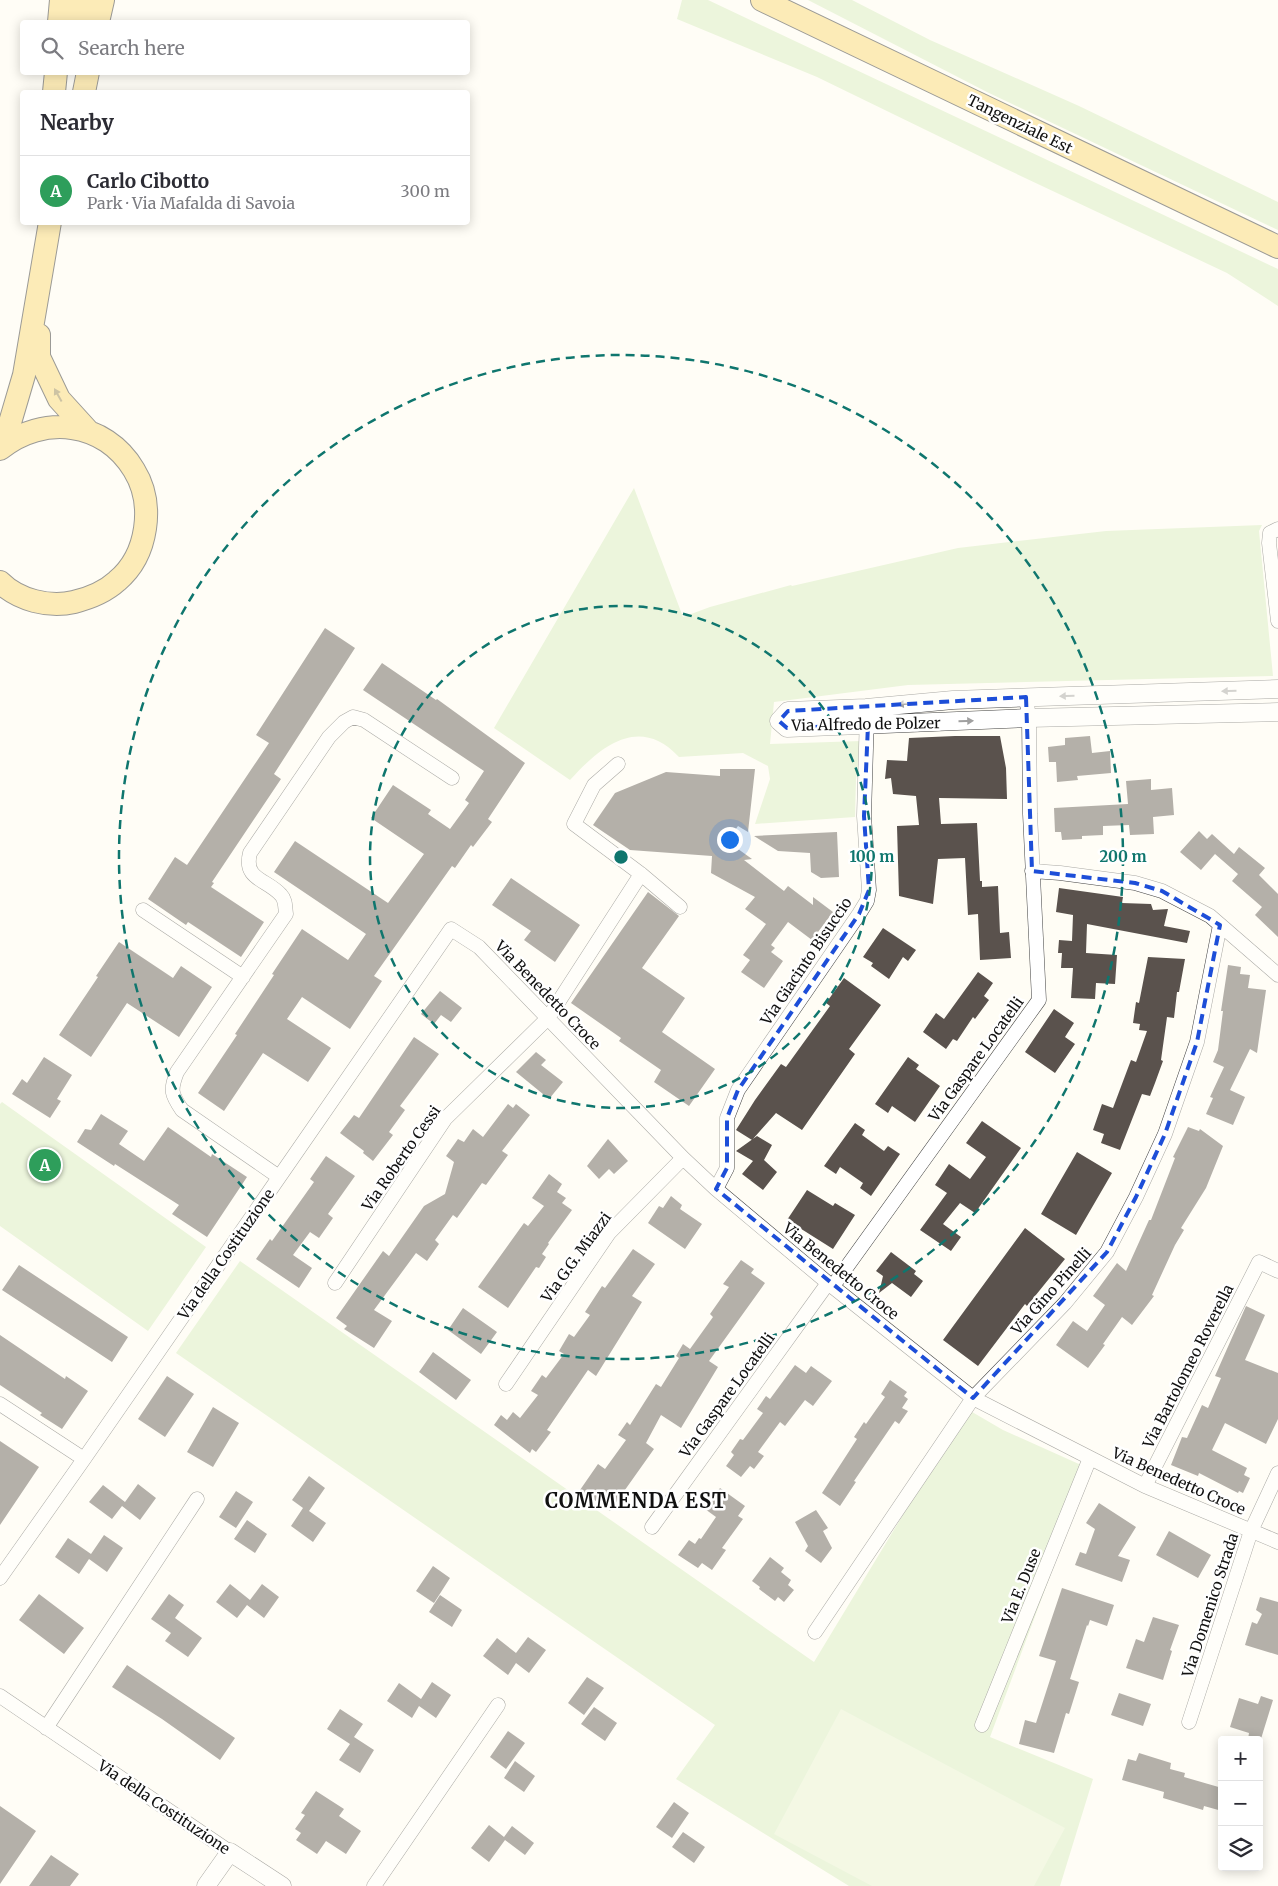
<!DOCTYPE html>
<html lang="en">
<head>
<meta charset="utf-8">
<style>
  body { margin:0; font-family:Merriweather,serif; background:#f7f7f7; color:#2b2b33 }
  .controls { position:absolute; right:15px; bottom:15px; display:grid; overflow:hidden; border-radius:5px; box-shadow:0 2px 12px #0003 }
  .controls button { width:45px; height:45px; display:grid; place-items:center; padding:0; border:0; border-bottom:1px solid #e1e1e2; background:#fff; color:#2b2b33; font:25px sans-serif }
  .you { position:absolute; left:729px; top:839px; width:18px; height:18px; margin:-12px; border:4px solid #fff; border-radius:50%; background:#1a73e8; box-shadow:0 0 0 8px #1a73e833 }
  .badge { display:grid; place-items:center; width:32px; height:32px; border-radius:50%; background:#ea580c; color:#fff; font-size:16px; font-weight:700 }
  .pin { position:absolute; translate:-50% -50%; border:2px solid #fff; box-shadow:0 1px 5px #0006 }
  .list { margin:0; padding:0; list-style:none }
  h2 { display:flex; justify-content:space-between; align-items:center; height:65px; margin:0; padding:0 20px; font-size:21px }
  h2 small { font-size:16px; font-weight:400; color:#7c7c81 }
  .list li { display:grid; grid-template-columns:32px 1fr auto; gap:15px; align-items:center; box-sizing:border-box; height:70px; padding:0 20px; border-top:1px solid #e1e1e2 }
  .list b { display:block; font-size:19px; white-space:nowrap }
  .list p { margin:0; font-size:16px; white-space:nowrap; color:#7c7c81 }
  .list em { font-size:16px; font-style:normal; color:#7c7c81 }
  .icon { flex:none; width:28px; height:28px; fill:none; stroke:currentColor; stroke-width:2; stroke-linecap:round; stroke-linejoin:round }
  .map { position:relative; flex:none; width:1278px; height:1886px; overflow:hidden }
  .search { position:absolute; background:#fff; box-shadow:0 2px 12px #0003; left:20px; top:20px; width:450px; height:55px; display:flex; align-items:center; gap:12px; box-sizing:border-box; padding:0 18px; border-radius:5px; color:#7c7c81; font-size:19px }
  .panel { position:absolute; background:#fff; box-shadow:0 2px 12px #0003; left:20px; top:90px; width:450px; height:135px; border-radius:5px }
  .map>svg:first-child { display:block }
  .green { fill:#d5ebbd }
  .pitch { fill:#e6f2cf }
  .building { fill:#5a524d }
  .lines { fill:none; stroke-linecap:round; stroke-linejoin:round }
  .minor-casing { stroke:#444; stroke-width:15 }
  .tertiary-casing { stroke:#444; stroke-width:19 }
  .primary-casing { stroke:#222; stroke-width:24 }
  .minor { stroke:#fff; stroke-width:14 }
  .tertiary { stroke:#fff; stroke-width:18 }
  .primary { stroke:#f9d66b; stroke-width:22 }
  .oneway { fill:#917d42 }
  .oneway2 { fill:#a0a0a0 }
  .marked { fill:none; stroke:#1d4ed8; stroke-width:4; stroke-dasharray:10 6; stroke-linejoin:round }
  .ring { fill:none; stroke:#0f766e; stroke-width:2.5; stroke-dasharray:9 6 }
  .labels { text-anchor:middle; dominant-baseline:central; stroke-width:5; stroke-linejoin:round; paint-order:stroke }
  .street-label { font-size:15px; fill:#111; stroke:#fff }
  .district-label { font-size:20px; font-weight:bold; letter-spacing:1px; fill:#111; stroke:#fff }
  .centre { fill:#0f766e; stroke:#fff; stroke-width:2.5 }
  .ring-label { font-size:15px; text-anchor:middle; font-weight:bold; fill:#0f766e; stroke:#fff; stroke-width:5; stroke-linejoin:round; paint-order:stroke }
</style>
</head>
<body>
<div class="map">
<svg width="1278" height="1886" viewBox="0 0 1278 1886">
  <rect width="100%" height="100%" fill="#fffdf5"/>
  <path class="green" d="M682 0H708L1278 269V306L1227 273 1004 168 817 77 677 19Z
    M808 0H852L930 40 1079 106 1278 202V230L987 92Z
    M634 488 683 617 710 607 791 585 792 586 958 548 1106 531 1262 525 1259 531 1273 676 908 685 774 702 770 744 861 741 856 780 855 817 755 824 770 779 768 766 743 753 679 757C639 714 600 747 570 780L494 728Z
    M2 1102 206 1247 148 1331 0 1226V1104Z
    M240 1261 814 1662 967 1409 1003 1430 1090 1469 990 1737 1093 1779 1060 1886H849L676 1779 715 1725 176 1353Z"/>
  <path class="pitch" d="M841 1709 1065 1828 1034 1886H872L774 1834Z"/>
  <path class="building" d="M325 628 355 648 274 774 281 779 212 882 214 883 211 887 264 922 241 957 188 922 186 925 148 899 175 857 187 865 269 743 256 735Z
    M382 663 436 700 437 699 525 763 488 819 492 822 473 847 471 845 455 868 452 866 374 976 382 981 350 1029 302 997 287 1019 331 1048 308 1082 263 1053 224 1111 198 1093 237 1035 235 1034 274 975 272 974 302 929 348 960 366 934 274 872 295 841 388 903 424 854 371 818 393 785 431 810 428 814 450 829 469 803 465 800 484 771 363 690Z
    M955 736H1000L1006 768 1007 799 939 798 941 824 977 823 980 881H982V887L998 886 1000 933 1009 932 1011 958 980 960 978 914 968 915 965 858 938 859 933 904 899 896 897 826 919 825 916 796 893 794 891 778 885 779 887 760 907 761 909 738Z
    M1090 736 1092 753 1110 751 1111 773 1077 776 1078 780 1057 782 1056 762H1049L1048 747 1065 745V738Z
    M720 769H755L748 832 738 826 727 841 752 859 744 860 784 891 788 886 813 905V897L833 912 812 940 788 922 771 945 775 948 771 952 783 961 764 988 741 972 750 960 743 955 766 924 745 909 755 897 711 873 712 856 630 850 593 825 615 793 666 772 720 776Z
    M1151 779V790L1172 788 1174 815 1153 817 1154 834 1130 835 1129 825 1103 826V835L1082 836V839L1062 840 1061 832H1055L1054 808 1128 804 1126 781Z
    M1199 831 1207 839 1212 834 1234 854 1239 847 1265 868 1259 875 1278 894V937L1255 915 1262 907 1232 881 1238 874 1215 854 1201 870 1180 852Z
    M837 832 839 877 821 878 811 872 810 853 778 851 754 836Z
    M511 878 580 925 555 962 524 940 531 931 492 905Z
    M1059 888 1123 897 1122 903 1151 904 1153 910 1168 909 1164 926 1190 931 1187 943 1087 924 1086 953 1117 955 1115 984 1096 983 1095 999 1071 998 1073 968H1061L1062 953H1058L1059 940 1072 941 1073 915 1056 912Z
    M648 892 679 916 642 968 685 998 662 1032 715 1069 689 1106 654 1082 661 1070 619 1041 621 1038 571 1003Z
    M883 928 916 950 908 961 903 957 889 979 871 966 873 963 863 957Z
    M119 942 173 978 181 966 212 987 179 1037 127 1003 91 1057 59 1035 98 977 96 976Z
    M1148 957 1185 959 1179 992H1177L1174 1018 1167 1017 1161 1060 1163 1061 1155 1083 1150 1096 1142 1094 1120 1150 1101 1143 1104 1134 1093 1130 1102 1104 1113 1108 1131 1060 1136 1062 1147 1031 1139 1030 1140 1024 1133 1023 1136 1002 1139 1003Z
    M1228 965 1241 967 1240 974 1250 975 1248 988 1266 990 1257 1053 1250 1049 1230 1090 1245 1097 1233 1125 1206 1114 1213 1098 1210 1097 1224 1067 1213 1062 1218 1050 1223 1011H1221Z
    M978 972 993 983 984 996 989 1000 975 1019 973 1017 957 1041 953 1039 946 1049 923 1032 936 1013 944 1019Z
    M844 978 881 1005 849 1049 855 1054 802 1130 776 1113 752 1140 736 1130 755 1100 781 1064 786 1067 830 1006 826 1003Z
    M440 991 462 1008 451 1022 441 1015 434 1024 421 1014Z
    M1054 1009 1074 1023 1065 1037 1075 1044 1055 1073 1025 1052Z
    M414 1037 439 1054 400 1106 405 1110 389 1132 393 1135 373 1161 363 1153 364 1151 340 1133 354 1115 359 1118Z
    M536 1052 546 1060 541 1065 563 1082 549 1099 516 1072Z
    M44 1057 72 1075 57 1099 61 1101 50 1118 12 1094 22 1079 27 1083Z
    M908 1057 919 1065 916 1069 940 1086 915 1122 892 1106 888 1113 875 1104Z
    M508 1104 513 1108 516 1104 530 1115 502 1151 508 1155 486 1185 482 1183 457 1218 453 1215 435 1240 439 1244 427 1261 416 1253 374 1310 392 1321 374 1348 344 1329 347 1326 336 1318 383 1251 389 1256 424 1206 445 1194 454 1162 446 1156 458 1139 464 1142 473 1129 483 1137Z
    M101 1114 128 1131 119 1144 144 1161 168 1127 211 1157 212 1154 247 1177 207 1237 172 1214 179 1205 115 1164 114 1166 77 1142 85 1129 91 1130Z
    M982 1121 1021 1148 975 1213 960 1203 943 1224 961 1237 951 1251 920 1230 947 1193 935 1185 949 1164 970 1179 986 1157 966 1143Z
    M855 1123 865 1130 862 1135 884 1151 888 1146 900 1154 871 1196 860 1188 863 1183 840 1167 836 1174 824 1166Z
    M1188 1127 1199 1131 1200 1129 1223 1146 1206 1188 1181 1228 1184 1230 1175 1245 1152 1295 1154 1296 1132 1325 1122 1317 1103 1344 1105 1345 1088 1368 1056 1345 1073 1321 1087 1331 1105 1305 1093 1296 1117 1263 1126 1271 1149 1220H1151L1175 1158 1173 1157Z
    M757 1136 772 1145 764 1160 777 1172 763 1190 742 1174 753 1161 736 1151Z
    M608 1139 628 1161 614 1174 609 1169 599 1179 587 1166Z
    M1077 1152 1112 1173 1076 1235 1041 1214Z
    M326 1156 355 1176 328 1214 333 1218 319 1238 310 1232 293 1255 312 1268 299 1288 256 1259 270 1239 272 1241 314 1182 310 1179Z
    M549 1174 562 1184 557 1192 566 1198 562 1203 572 1210 548 1243 549 1244 542 1254 546 1257 539 1268 536 1267 508 1308 478 1287 524 1223 528 1226 544 1206 532 1198Z
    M807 1190 833 1206 835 1203 855 1215 833 1249 787 1220Z
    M671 1196 682 1205 680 1209 702 1224 685 1249 648 1223 659 1206 663 1208Z
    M1025 1228 1065 1259 1027 1306 1025 1304 978 1366 943 1340Z
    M633 1249 655 1264 632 1296 642 1302 596 1376 588 1370 547 1430 551 1432 536 1452 532 1449 530 1453 494 1425 501 1415 507 1420 513 1412 520 1418 538 1395 531 1391 542 1375 546 1378 564 1354 559 1351 569 1334 574 1337 590 1315 585 1312 602 1286 605 1288Z
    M891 1252 916 1271 914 1274 923 1281 911 1297 892 1283 879 1293 883 1276 876 1271Z
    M741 1260 754 1269 751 1273 765 1283 709 1361 718 1367 681 1428 661 1415 646 1443 654 1449 610 1511 580 1490 598 1464 605 1469 626 1440 618 1435 627 1422 630 1425 656 1384 661 1387 679 1358 676 1356 683 1344 690 1349 713 1317 710 1314 729 1287 723 1284Z
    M19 1265 128 1337 112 1362 2 1290Z
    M1246 1306 1265 1315 1245 1360 1278 1373V1419L1266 1444 1225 1423 1212 1450 1247 1468 1244 1475 1250 1478 1243 1493 1239 1491 1238 1493 1199 1473 1198 1476 1171 1465 1182 1437 1187 1438 1202 1405 1208 1408 1221 1378 1215 1376Z
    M463 1308 497 1332 481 1354 448 1330Z
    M0 1335 65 1379 66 1376 88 1391 62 1429 40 1415 42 1413 0 1385Z
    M433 1352 471 1380 456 1400 419 1372Z
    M795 1365 806 1373 811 1366 832 1381 813 1406 805 1400 785 1426 780 1422 758 1452 764 1456 754 1469 750 1466 741 1477 726 1466 734 1455 731 1452 740 1439 743 1440 763 1413 757 1409 766 1396 770 1399Z
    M167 1376 194 1394 165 1437 138 1419Z
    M890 1380 907 1392 904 1396 908 1399 902 1408 908 1411 899 1424 895 1421 854 1481 856 1482 840 1506 822 1493 857 1439 854 1437 864 1422 866 1424 885 1397 881 1394Z
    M213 1407 239 1423 213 1467 187 1452Z
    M0 1441 39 1467 0 1525Z
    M309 1476 325 1488 309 1511 326 1523 313 1542 291 1526 303 1508 292 1500Z
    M138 1484 156 1498 140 1520 122 1506 112 1519 89 1502 103 1485 125 1502Z
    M720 1488 745 1506 738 1516 743 1519 722 1548 726 1550 712 1570 702 1563 698 1568 678 1555 689 1540 695 1544 699 1538 701 1539 716 1517 705 1509Z
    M236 1491 253 1502 236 1528 219 1517Z
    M1099 1503 1136 1527 1118 1556 1130 1560 1122 1582 1075 1565 1080 1552 1086 1554 1095 1529 1086 1523Z
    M816 1510 828 1528 823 1531 832 1548 821 1563 805 1551 808 1546 795 1522Z
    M247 1520 267 1534 255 1553 234 1539Z
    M1169 1531 1211 1555 1198 1578 1156 1555Z
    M104 1535 123 1548 107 1572 89 1559 79 1574 55 1557 68 1538 91 1554Z
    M770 1557 784 1568 781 1572 791 1580 788 1585 794 1590 784 1602 778 1597 775 1601 759 1589 760 1587 752 1581Z
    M433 1566 450 1578 434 1603 416 1591Z
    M230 1584 250 1600 262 1584 279 1597 264 1618 247 1605 237 1618 216 1602Z
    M1062 1588 1114 1605 1107 1626 1090 1620 1088 1626 1087 1625 1070 1679 1079 1682 1069 1714 1066 1713 1054 1753 1019 1744 1025 1720 1036 1723 1056 1661 1039 1656Z
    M39 1594 84 1628 64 1654 19 1620Z
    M169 1594 184 1605 175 1618 202 1638 188 1657 165 1641 171 1633 151 1619Z
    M440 1595 462 1610 452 1627 429 1612Z
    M1260 1597 1278 1602V1655L1245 1645 1252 1622 1257 1624 1262 1614 1256 1610Z
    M1153 1617 1179 1625 1170 1650 1172 1651 1163 1680 1126 1668 1136 1639 1144 1642Z
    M528 1637 546 1650 529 1673 516 1663 508 1675 483 1656 497 1638 516 1653Z
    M127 1665 235 1738 220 1760 162 1719 112 1687Z
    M587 1677 604 1688 584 1715 568 1703Z
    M432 1682 451 1695 436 1718 419 1706 412 1718 387 1701 399 1683 421 1699Z
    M1119 1693 1151 1704 1143 1726 1111 1715Z
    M1261 1696 1273 1700 1260 1742 1259 1740 1248 1739 1249 1733 1230 1727 1239 1698 1258 1704Z
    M594 1707 617 1723 605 1741 581 1724Z
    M340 1709 363 1724 354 1737 374 1750 360 1773 339 1760 350 1744 327 1729Z
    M508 1731 525 1743 506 1769 490 1757Z
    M1139 1753 1171 1763 1170 1769 1185 1773 1184 1777 1222 1788V1811L1204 1806 1203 1810 1163 1798 1164 1792 1122 1780 1128 1759 1136 1761Z
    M515 1761 535 1776 524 1792 504 1778Z
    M316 1791 344 1809 339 1816 361 1831 346 1854 326 1841 317 1854 296 1840 301 1833 295 1829 305 1815 301 1813Z
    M674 1802 689 1813 672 1838 656 1827Z
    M0 1806 36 1831 0 1884Z
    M489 1825 504 1837 512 1826 534 1843 525 1855 505 1840 489 1862 471 1848Z
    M683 1832 705 1847 694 1863 672 1847Z
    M51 1855 79 1874 70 1886H29Z"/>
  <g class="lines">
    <g class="minor-casing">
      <path id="minor" d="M1278 529 1270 533 1269 543 1278 621
        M618 764 594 785 574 824 641 874 680 907
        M1032 871 1060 873 1135 883 1162 891 1210 916 1278 975
        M143 910 243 977
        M279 1177 182 1110C171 1094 170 1090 177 1072L286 914C285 908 286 900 281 895 267 879 243 880 250 853L329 737 344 722 353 717 364 720 452 778
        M716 1189 727 1168V1118L738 1090 859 914 867 901 869 890 864 816 867 714
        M335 1283 445 1119 548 1018 641 874
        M833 1286 1039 1000 1030 814 1029 718 1026 697
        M506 1384 609 1233 683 1158
        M0 1404 84 1459
        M1145 1486 1259 1262 1278 1271
        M652 1527 828 1283
        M0 1578 84 1459 451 929 479 947 683 1158 716 1189 828 1283 973 1398 1145 1486 1278 1542
        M815 1632 973 1398 1065 1303 1107 1252 1136 1197 1165 1134 1197 1042 1220 925
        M0 1696 230 1852
        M1189 1722 1251 1531 1278 1473
        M982 1725 1090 1458
        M46 1728 197 1499
        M374 1886 498 1705"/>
    </g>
    <g class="tertiary-casing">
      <path id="tertiary" d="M1278 689 953 700 866 708 788 711 779 721 787 728 1029 718 1278 712
        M206 1886 230 1852 282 1886"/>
    </g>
    <g class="primary-casing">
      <path id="primary" d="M762 0 1278 247
        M59 22 61 0
        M80 22 83 0
        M98 22 103 0
        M54 92 56 72
        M84 92 88 72
        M39 335V357L59 399 89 432
        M0 441 9 426 24 375 50 222
        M0 449C43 414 105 421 134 470 155 504 148 555 117 581 105 592 90 598 74 602 49 608 18 600 0 582"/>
    </g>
    <use href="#minor" class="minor"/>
    <use href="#tertiary" class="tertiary"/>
    <use href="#primary" class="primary"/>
  </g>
  <defs><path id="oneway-solid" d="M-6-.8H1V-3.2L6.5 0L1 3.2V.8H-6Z" transform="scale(1.25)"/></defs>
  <use class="oneway" href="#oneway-solid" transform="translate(58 395) rotate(-119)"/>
  <g class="oneway2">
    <use href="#oneway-solid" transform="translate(1229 691) rotate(178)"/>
    <use href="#oneway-solid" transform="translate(1067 696) rotate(178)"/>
    <use href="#oneway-solid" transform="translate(905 704) rotate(175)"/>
    <use href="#oneway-solid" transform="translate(966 721) rotate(-2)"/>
  </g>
  <path d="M0 0H1278V1886H0ZM1026 697 1032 871 1135 883 1162 891 1220 925 1197 1042 1165 1134 1136 1197 1107 1252 973 1398 716 1189 727 1168V1118L738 1090 859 914 869 890 864 816 868 725 787 728 779 721 788 711Z" fill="#fffdf5" fill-opacity=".55" fill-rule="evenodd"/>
  <path class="marked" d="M1026 697 1032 871 1135 883 1162 891 1220 925 1197 1042 1165 1134 1136 1197 1107 1252 973 1398 716 1189 727 1168V1118L738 1090 859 914 869 890 864 816 868 725 787 728 779 721 788 711Z"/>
  <g class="ring">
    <circle cx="621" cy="857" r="251"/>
    <circle cx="621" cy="857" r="502"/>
  </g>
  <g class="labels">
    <g class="street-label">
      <text transform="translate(1020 124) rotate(26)">Tangenziale Est</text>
      <text transform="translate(866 724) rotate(-1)">Via Alfredo de Polzer</text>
      <text transform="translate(806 961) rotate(-56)">Via Giacinto Bisuccio</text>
      <text transform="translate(548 995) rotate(46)">Via Benedetto Croce</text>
      <text transform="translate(976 1059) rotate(-54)">Via Gaspare Locatelli</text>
      <text transform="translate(401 1158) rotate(-55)">Via Roberto Cessi</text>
      <text transform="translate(226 1254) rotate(-55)">Via della Costituzione</text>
      <text transform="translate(576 1257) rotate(-54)">Via G.G. Miazzi</text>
      <text transform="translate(841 1271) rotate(39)">Via Benedetto Croce</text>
      <text transform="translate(1051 1291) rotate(-48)">Via Gino Pinelli</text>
      <text transform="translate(1188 1366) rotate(-63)">Via Bartolomeo Roverella</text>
      <text transform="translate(727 1395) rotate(-54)">Via Gaspare Locatelli</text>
      <text transform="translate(1179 1481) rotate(24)">Via Benedetto Croce</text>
      <text transform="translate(1021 1586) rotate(-68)">Via E. Duse</text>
      <text transform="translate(1210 1605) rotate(-72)">Via Domenico Strada</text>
      <text transform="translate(164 1807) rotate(34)">Via della Costituzione</text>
    </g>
    <g class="district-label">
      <text x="636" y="1500">COMMENDA EST</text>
    </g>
  </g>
  <circle cx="621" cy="857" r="8" class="centre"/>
  <g class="ring-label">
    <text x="872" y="862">100 m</text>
    <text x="1123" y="862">200 m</text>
  </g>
</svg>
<div class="controls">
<button>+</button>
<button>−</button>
<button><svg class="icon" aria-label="layers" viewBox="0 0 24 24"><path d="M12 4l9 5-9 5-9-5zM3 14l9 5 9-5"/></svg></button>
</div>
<div class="you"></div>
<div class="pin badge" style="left:45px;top:1165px;background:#2e9e5b">A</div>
<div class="search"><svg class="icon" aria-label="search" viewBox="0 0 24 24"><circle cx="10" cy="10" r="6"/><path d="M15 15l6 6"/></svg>Search here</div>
<section class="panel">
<h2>Nearby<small></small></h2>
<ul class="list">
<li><span class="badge" style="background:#2e9e5b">A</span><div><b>Carlo Cibotto</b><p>Park · Via Mafalda di Savoia</p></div><em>300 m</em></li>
</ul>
</section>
</div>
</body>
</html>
